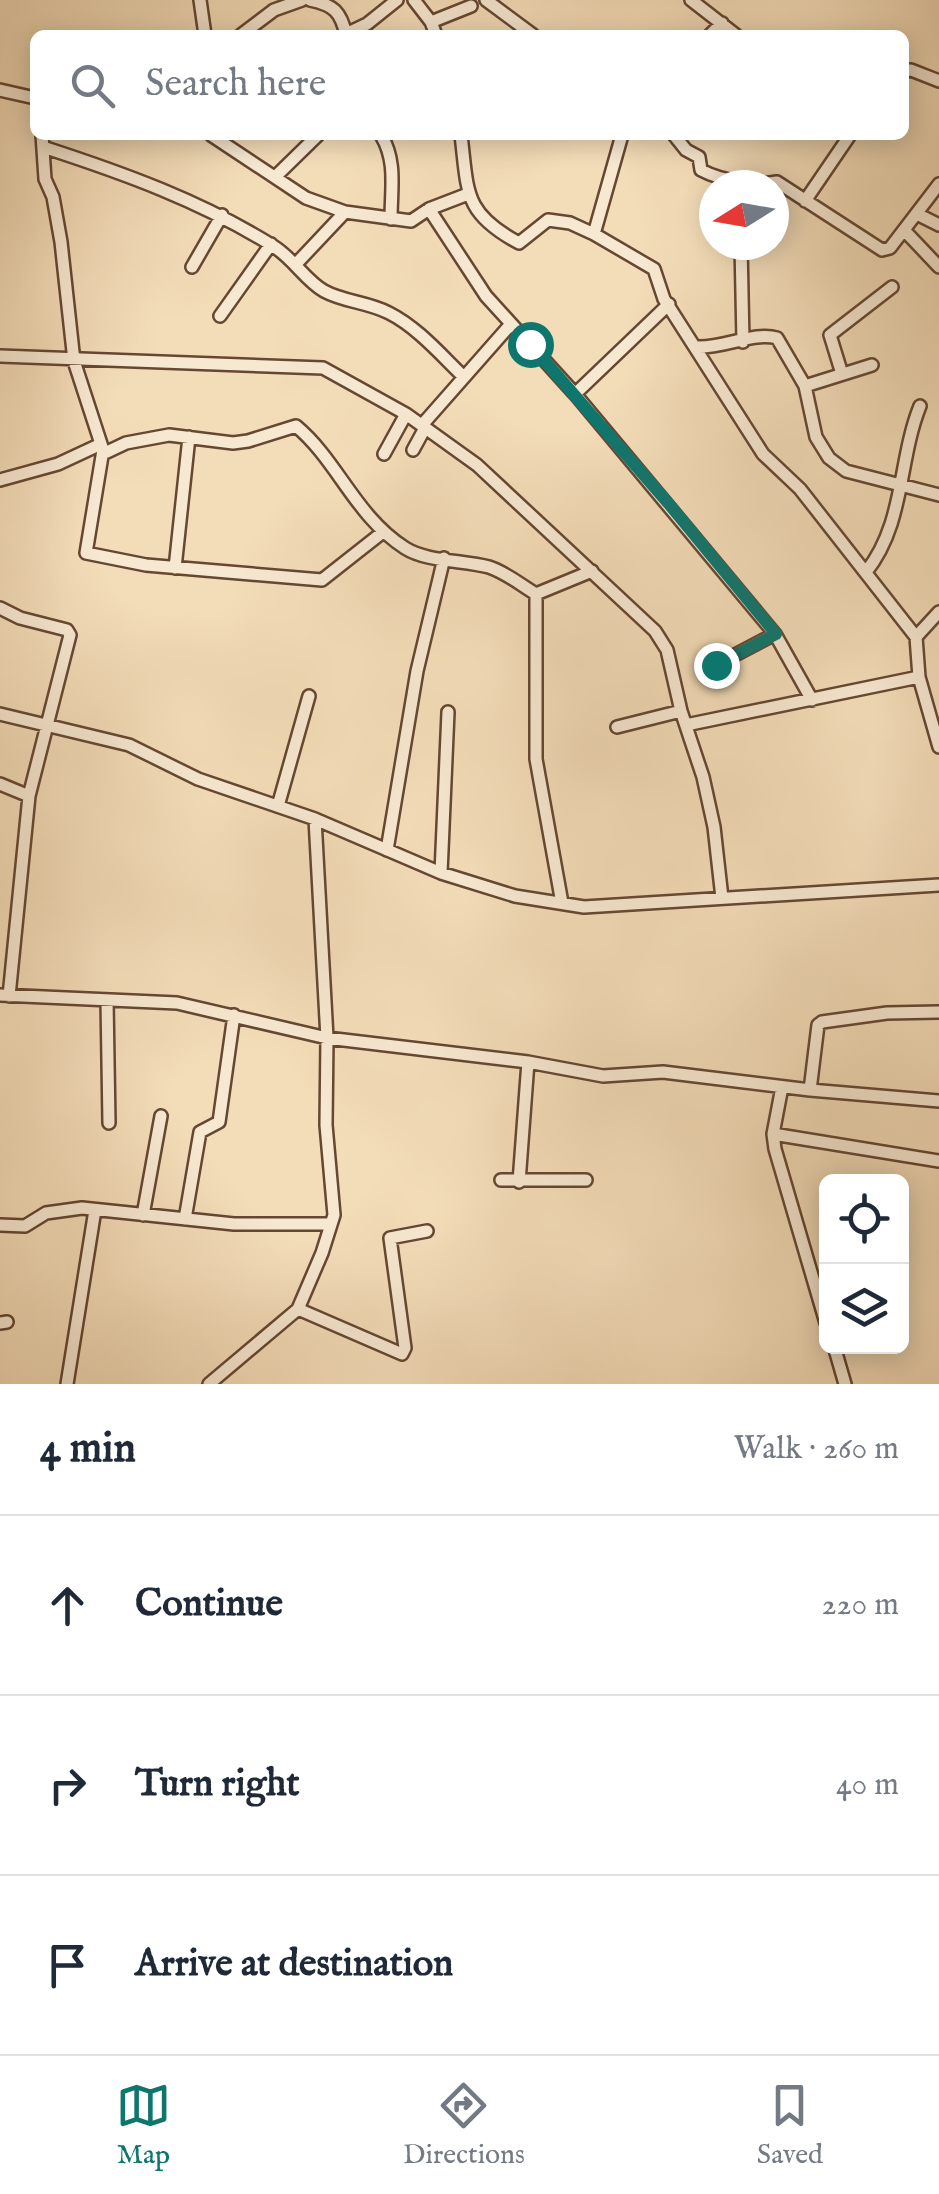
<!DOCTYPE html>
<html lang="en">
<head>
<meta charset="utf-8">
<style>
  body { margin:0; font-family:"IM FELL English",serif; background:#f6f6f7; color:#1f2937 }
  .controls { position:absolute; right:30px; bottom:30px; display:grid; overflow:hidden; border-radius:15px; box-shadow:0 5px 25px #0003 }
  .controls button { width:90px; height:90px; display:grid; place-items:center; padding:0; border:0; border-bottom:2px solid #e0e1e3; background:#fff; color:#1f2937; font:50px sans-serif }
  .compass { position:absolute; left:699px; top:170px; width:90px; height:90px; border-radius:50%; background:#fff; box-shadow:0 5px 25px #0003; rotate:259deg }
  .stop { position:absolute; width:30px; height:30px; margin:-22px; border:8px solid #0f766e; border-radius:50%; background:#fff }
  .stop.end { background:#0f766e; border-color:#fff; box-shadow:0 2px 10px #0008 }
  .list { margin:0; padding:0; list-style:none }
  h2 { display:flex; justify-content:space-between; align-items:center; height:130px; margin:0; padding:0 40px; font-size:42px }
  h2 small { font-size:32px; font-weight:400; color:#747a83 }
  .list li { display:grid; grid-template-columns:65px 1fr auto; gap:30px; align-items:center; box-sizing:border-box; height:180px; padding:0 40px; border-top:2px solid #e0e1e3 }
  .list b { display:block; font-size:38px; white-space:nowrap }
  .list em { font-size:32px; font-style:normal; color:#747a83 }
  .icon { flex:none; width:55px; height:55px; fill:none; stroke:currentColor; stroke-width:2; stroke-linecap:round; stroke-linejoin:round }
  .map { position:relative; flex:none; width:939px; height:1384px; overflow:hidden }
  .search { position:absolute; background:#fff; box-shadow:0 5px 25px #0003; left:30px; right:30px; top:30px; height:110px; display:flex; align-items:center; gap:25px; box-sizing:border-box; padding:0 35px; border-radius:15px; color:#747a83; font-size:38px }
  .sheet { height:670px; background:#fff }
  nav { display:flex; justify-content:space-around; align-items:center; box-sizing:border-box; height:140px; border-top:2px solid #e0e1e3; background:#fff; font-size:28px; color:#747a83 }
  nav a { display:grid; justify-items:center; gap:5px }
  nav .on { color:#0f766e }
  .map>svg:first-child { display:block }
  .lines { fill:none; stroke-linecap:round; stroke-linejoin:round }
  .street-casing { stroke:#654732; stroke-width:16 }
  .street { stroke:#f7e8d1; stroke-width:11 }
  .route { stroke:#0f766e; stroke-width:12 }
</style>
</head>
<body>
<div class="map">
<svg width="939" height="1384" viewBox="0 0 939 1384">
  <rect width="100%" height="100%" fill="#f3dcb8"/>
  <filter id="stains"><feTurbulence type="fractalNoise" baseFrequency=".002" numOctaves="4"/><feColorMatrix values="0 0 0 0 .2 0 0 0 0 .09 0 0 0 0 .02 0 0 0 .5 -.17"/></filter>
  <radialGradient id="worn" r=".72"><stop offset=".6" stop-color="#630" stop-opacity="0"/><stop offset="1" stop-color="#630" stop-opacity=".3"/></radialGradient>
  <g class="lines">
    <g class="street-casing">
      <path id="street" d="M200 0 205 35
        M310 0C334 5 341 12 346 35
        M414 0 431 22 436 35
        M486 0 533 35
        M691 0 736 35
        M431 22 471 6
        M346 34 367 24 397 0
        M241 35 274 10 302 0
        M710 35 722 23
        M904 71 911 70 939 81
        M0 90 35 98
        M42 135 45 179 53 197 61 242 74 361 103 450 86 553 146 565 322 580 383 532
        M211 135 306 198 345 212 411 221 429 209 486 296 575 394 775 634 812 700
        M381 135C397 161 391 189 391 219
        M461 135C468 192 463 213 519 243L548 220 570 223 594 234 654 269 664 299 763 454 800 489 916 637
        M674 135 686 150 699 157 701 170C722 181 754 186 777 182L882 250 890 248 939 184
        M43 147C123 173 201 201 273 246 293 258 305 280 324 291 344 302 368 302 389 313 417 327 441 355 464 377
        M275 177 318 135
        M805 201 850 135
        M429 209 468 194
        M709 211 714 212
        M917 214 939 225
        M904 230 939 267
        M594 234 622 135
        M741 245 743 342
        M296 264 345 212
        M192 267 222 215
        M220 316 271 244
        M696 347C722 349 755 331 777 338L805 386 816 437 829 458 846 471 939 495
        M0 356 323 368 406 414 477 465 655 631 667 650 681 711 703 777 714 827 722 898
        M842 374 830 335 892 287
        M805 386 872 365
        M575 394 669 304
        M422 425 511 324
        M103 450 107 452 126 443 169 435 233 443 248 441 296 426C338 461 355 516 405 548 427 562 463 560 489 567 505 572 521 585 536 594
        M413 450 425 428
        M384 454 406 414
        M0 480 58 464 101 444
        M175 568 189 437
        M866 572C905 523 898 461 920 406
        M0 608 20 618 67 630 70 635 29 796 9 996
        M939 612 916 637 919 677 939 747
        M716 665 775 634
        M0 714 129 745 198 779 315 819 327 1038 326 1125 334 1215 322 1253 298 1309 209 1384
        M686 725 919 677
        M617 727 681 711
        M0 784 29 796
        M278 806 309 696
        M315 819 441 873 515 896 584 907 939 885
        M387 850 417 671 444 558
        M441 873 448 712
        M562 903 536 759V594L592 571
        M0 995 177 1003 327 1038 528 1062 603 1076 663 1072 810 1090 939 1101
        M107 1000 109 1123
        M810 1090 818 1025 822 1022 887 1013 939 1012
        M773 1134 782 1087
        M501 1180H586
        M519 1182 528 1062
        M143 1215 161 1116
        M185 1219 200 1132 219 1122 234 1015
        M0 1225 25 1226 46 1213 82 1208 234 1224H331
        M298 1309 402 1354 405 1348 390 1238 427 1231
        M0 1323 7 1322
        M826 1323 775 1149 773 1134 939 1161
        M834 1346 845 1384
        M67 1384 95 1210"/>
    </g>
    <use href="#street" class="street"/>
  </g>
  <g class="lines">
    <path class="route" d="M530 344 669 504 776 634 716 665"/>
  </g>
  <rect width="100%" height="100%" filter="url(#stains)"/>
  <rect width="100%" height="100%" fill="url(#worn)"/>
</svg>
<div class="controls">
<button><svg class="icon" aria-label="locate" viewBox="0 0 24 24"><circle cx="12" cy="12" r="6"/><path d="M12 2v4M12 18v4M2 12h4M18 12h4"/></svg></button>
<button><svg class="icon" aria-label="layers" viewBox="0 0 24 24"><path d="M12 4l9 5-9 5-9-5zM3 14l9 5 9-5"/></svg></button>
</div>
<svg class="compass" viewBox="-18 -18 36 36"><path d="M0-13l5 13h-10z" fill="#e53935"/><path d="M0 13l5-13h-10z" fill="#747a83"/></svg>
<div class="stop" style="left:530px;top:344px"></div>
<div class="stop end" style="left:716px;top:665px"></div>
<div class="search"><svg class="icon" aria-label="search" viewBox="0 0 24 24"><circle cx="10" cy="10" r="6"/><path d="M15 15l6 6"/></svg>Search here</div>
</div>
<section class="sheet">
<h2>4 min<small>Walk · 260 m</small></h2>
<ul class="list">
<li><svg class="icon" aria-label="ahead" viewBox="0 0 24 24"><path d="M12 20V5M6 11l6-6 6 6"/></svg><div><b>Continue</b></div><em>220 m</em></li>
<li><svg class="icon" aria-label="right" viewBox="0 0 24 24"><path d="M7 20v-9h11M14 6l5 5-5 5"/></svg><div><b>Turn right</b></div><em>40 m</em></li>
<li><svg class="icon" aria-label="arrive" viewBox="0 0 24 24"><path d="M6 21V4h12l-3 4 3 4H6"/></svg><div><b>Arrive at destination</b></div></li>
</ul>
</section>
<nav>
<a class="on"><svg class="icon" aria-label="map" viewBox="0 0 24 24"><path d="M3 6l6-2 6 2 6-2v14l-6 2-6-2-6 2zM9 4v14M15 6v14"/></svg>Map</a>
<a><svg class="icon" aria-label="directions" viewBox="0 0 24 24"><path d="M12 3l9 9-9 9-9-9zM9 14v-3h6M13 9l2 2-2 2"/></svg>Directions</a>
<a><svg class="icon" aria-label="saved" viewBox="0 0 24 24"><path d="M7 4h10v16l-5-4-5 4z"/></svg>Saved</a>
</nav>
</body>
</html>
